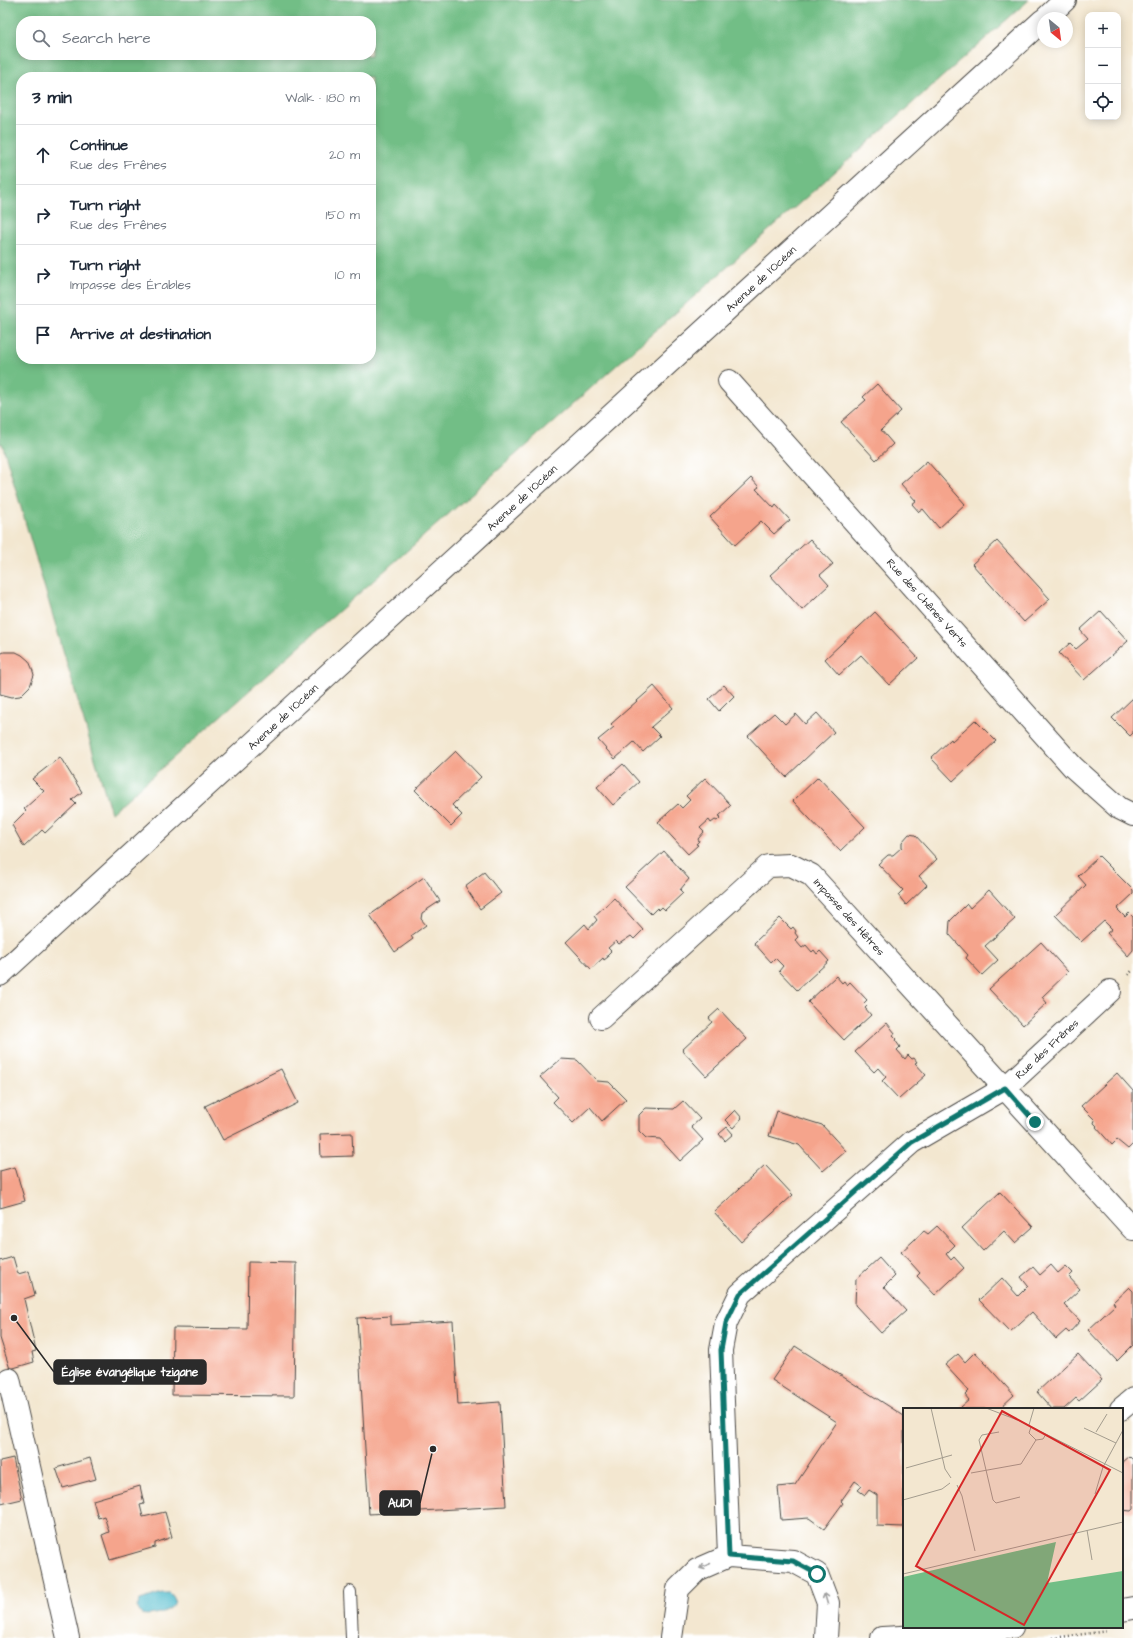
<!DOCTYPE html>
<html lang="en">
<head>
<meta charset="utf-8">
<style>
  body { margin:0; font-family:"Architects Daughter",sans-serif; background:#f2f2f3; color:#1f2937 }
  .controls { position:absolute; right:12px; top:12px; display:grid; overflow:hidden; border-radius:8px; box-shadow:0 2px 10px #0003 }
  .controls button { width:36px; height:36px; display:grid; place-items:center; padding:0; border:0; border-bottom:1px solid #e0e1e3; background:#fff; color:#1f2937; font:20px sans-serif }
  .compass { position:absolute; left:1037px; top:12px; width:36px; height:36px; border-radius:50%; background:#fff; box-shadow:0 2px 10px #0003; rotate:151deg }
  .stop { position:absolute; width:12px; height:12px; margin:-9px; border:3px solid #0f766e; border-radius:50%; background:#fff }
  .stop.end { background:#0f766e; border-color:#fff; box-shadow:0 1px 4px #0008 }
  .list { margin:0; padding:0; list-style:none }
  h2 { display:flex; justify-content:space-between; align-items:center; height:52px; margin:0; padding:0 16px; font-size:17px }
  h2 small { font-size:13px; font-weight:400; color:#747a83 }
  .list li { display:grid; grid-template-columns:26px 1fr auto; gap:12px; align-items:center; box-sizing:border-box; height:60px; padding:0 16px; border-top:1px solid #e0e1e3 }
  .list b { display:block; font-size:15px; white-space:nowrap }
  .list p { margin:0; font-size:13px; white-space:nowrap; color:#747a83 }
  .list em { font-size:13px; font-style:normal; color:#747a83 }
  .icon { flex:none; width:22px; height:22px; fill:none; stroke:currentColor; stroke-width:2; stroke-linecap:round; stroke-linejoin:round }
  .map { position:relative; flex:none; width:1133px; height:1638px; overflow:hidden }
  .search { position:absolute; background:#fff; box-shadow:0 2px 10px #0003; left:16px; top:16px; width:360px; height:44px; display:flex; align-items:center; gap:10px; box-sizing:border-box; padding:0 14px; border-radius:16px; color:#747a83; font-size:15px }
  .panel { position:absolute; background:#fff; box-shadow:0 2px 10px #0003; left:16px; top:72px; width:360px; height:292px; border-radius:16px }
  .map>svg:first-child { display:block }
  .forest { fill:#72be86; stroke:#4e7458; fill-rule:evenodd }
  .water { fill:#50bbcc; stroke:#3e737c }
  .building { fill:#f5a48c }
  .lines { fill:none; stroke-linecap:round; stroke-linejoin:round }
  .lane-casing { stroke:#494744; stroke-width:14 }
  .street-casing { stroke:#494744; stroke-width:24 }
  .secondary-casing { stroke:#494744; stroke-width:24 }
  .path { stroke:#494744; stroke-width:2.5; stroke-dasharray:1 3; stroke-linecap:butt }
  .lane { stroke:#fff; stroke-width:12 }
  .street { stroke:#fff; stroke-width:22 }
  .secondary { stroke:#fff; stroke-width:22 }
  .oneway { stroke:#a0a0a0 }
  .route { stroke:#0f766e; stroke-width:5 }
  .labels { text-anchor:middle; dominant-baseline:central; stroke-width:3; stroke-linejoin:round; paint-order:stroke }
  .street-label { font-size:11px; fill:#2b2b2b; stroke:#fff }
  .inset-road { fill:none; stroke:#a39c8e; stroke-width:1 }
  .view { fill:#d62828; fill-opacity:0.15; stroke:#d62828; stroke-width:2 }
  .inset-edge { fill:none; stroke:#2b2b2b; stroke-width:2 }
  .leader { fill:none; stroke:#2b2b2b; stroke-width:1.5 }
  .callout-dot { fill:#2b2b2b; stroke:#fff; stroke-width:1.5 }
  .callout { fill:#2b2b2b; stroke:#2b2b2b; stroke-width:1.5 }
  .callout-label { font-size:12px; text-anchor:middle; font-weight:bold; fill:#fff }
</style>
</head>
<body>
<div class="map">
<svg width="1133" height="1638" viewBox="0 0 1133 1638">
  <rect width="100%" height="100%" fill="#fff"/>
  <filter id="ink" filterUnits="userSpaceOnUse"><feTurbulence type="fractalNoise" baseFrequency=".025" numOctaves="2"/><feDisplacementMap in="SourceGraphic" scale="8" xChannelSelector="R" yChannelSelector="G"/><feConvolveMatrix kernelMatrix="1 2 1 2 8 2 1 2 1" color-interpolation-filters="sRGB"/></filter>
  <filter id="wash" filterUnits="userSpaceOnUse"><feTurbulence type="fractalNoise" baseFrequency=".012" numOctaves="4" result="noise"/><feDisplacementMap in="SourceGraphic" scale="16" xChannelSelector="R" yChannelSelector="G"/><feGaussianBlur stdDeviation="0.9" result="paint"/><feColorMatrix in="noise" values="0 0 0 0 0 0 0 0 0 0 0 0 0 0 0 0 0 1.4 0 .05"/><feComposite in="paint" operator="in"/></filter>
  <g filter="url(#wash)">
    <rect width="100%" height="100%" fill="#f3e7d0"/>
    <path class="forest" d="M0 0H1029L111 813 2 443 0 445ZM21 21H371V55H21ZM21 77H371V359H21Z"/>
    <path class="water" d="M162 1593H170C187 1608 152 1618 141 1614L137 1607 140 1600Z"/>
    <g id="blocks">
      <path class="building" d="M877 384 901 411 881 430 893 444 876 460 841 422 866 400 863 397Z
        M927 461 965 504 939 528 923 509 919 512 912 504 916 501 901 484Z
        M751 478 759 487 756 489 774 508 776 505 790 520 774 534 761 521 735 545 710 517Z
        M810 539 833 564 820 575 829 585 802 610 770 575Z
        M997 541 1050 599 1024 622 972 564Z
        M1101 611 1128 641 1084 680 1059 653 1070 643 1076 649 1088 639 1080 630Z
        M875 612 918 658 889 685 861 655 839 675 825 659Z
        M4 652H16L22 655 29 661 32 668 34 675 30 686 20 696 12 697 0 694V654Z
        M724 685 734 696 719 711 709 699Z
        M654 686 673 708 651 727 660 736 643 752 634 742 615 759 598 740 614 727 611 724Z
        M1133 698V733L1130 736 1112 718Z
        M774 713 785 724 796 714 805 724 817 713 834 732 786 777 748 736Z
        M975 720 996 741 953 781 931 758 951 739 952 741Z
        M456 751 481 777 452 805 462 815 451 826 415 790Z
        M60 757 82 792 72 800 76 804 45 833 42 830 24 847 12 825 26 811 24 809 44 791 32 779Z
        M623 764 639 782 613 805 597 787Z
        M818 777 865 827 840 851 793 801Z
        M705 778 731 805 719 816 721 817 717 821 715 820 711 823 709 820 700 828 704 832 698 839 699 841 696 844 698 845 688 854 658 822 678 804 682 808 690 800 686 796Z
        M909 834 915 835 937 859 919 876 927 885 906 905 898 895 903 890 878 864 888 855H893L902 847V842Z
        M664 851 689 879 680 890 683 893 665 910 662 907 659 910 657 908 651 914 625 887Z
        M1099 856 1133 890V894L1117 909 1125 917 1129 913 1133 917V950L1128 956 1107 933 1112 929 1104 921 1081 942 1055 915 1086 885 1078 876Z
        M484 872 501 893 480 909 465 886Z
        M424 877 440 901 422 913 421 919 426 925 411 936 413 939 395 952 370 915Z
        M989 890 1015 919 985 946 998 960 982 975 966 958 968 955 949 934 950 921 967 904 970 908Z
        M614 898 643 930 634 939 631 936 619 944 616 941 608 948 611 951 607 955 608 957 604 960 603 958 591 969 566 942 585 924 589 929 597 920 594 916Z
        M780 918 791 929 793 927 796 931 795 933 798 937 795 940 802 948 806 945 812 952 814 950 817 954 820 951 829 961 797 990 779 971 783 966 775 958 771 962 754 943Z
        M1041 942 1068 972 1042 997 1047 1003 1023 1025 989 989Z
        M836 976 842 983 844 981 847 985 850 982 867 1000 864 1003 867 1006 865 1008 871 1015 844 1040 808 1002Z
        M719 1009 747 1039 706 1076 682 1050 712 1022 709 1018Z
        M887 1023 895 1033 893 1036 896 1039 895 1040 900 1047 897 1050 905 1059 908 1055 912 1059 914 1058 917 1062 915 1063 926 1075 899 1099 882 1081 886 1077 878 1068 874 1072 855 1052Z
        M561 1059 577 1060 597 1081 609 1082 626 1099 602 1121 590 1107 573 1123 553 1102 558 1097 540 1077Z
        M281 1069 298 1103 223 1140 205 1106Z
        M1117 1073 1133 1091V1144L1128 1149 1117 1140 1112 1145 1096 1127 1097 1126 1094 1123 1095 1120 1081 1106Z
        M683 1101 700 1119 691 1127 703 1140 680 1161 660 1139 646 1138 639 1131V1115L646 1108 674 1109Z
        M735 1110 742 1118 733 1128 725 1120Z
        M777 1111 822 1125 846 1151 823 1171 799 1145 769 1136Z
        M727 1127 733 1134 725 1141 719 1134Z
        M352 1133 353 1156 321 1157 320 1134Z
        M765 1165 793 1195 741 1242 714 1212Z
        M15 1167 25 1201 0 1208V1171Z
        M1000 1192 1033 1227 1015 1243 1004 1231 983 1251 962 1228Z
        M937 1226 955 1245 946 1254 951 1260 954 1257 964 1268 935 1295 917 1276 920 1273 901 1252 924 1231 928 1234Z
        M13 1257 18 1274 29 1271 35 1295 24 1299 36 1351 32 1352 34 1362 10 1369 0 1338V1261Z
        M879 1258 895 1276 884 1287 906 1311 881 1333 855 1305 856 1279Z
        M248 1262 296 1263 294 1396 172 1395 173 1328 247 1329Z
        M1051 1265 1058 1273 1066 1266 1073 1273 1069 1277 1080 1289 1064 1304 1080 1321 1069 1333 1066 1330 1056 1339 1032 1312 1010 1332 979 1300 1002 1278 1018 1296 1028 1286 1021 1277 1033 1267 1040 1275Z
        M1129 1287 1133 1291V1345L1117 1361 1088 1330 1115 1305 1113 1302Z
        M391 1316V1325L453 1321 458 1405 500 1402 506 1506 369 1514 357 1318Z
        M795 1346 904 1416V1527L877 1526V1495L869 1490 865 1495 858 1490 862 1486 855 1481 841 1501 843 1503 824 1529 809 1518 781 1520 778 1487 795 1485 837 1422 772 1380Z
        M975 1352 1014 1395 999 1409H963L961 1407 969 1400 965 1395 969 1391 945 1365 958 1354 965 1362Z
        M1078 1354 1102 1380 1079 1401 1076 1398 1064 1409H1052L1037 1392Z
        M1129 1456 1133 1460V1509L1131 1511 1122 1510V1462Z
        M13 1458 22 1499 1 1504 0 1461Z
        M90 1458 96 1479 63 1488 56 1468Z
        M140 1486 144 1504 140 1505 143 1517 165 1512 172 1537 155 1543V1547L110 1560 102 1535 109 1532 104 1516 98 1518 93 1500Z"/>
    </g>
  </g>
  <g filter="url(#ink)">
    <use href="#blocks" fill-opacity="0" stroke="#494744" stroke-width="1"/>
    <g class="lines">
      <g class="lane-casing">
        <path id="lane" d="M350 1592 352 1638"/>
      </g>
      <g class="street-casing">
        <path id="street" d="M729 381 1073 767 1119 808 1133 815
          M601 1018 768 866 791 865 811 875 1133 1229
          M9 1379 68 1638
          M1121 1409 1133 1399
          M729 1556 721 1350 726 1323 740 1294 912 1142 1005 1088 1110 991
          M671 1638 678 1589 697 1570 729 1556 793 1561 817 1574 828 1603 826 1638"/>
      </g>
      <g class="secondary-casing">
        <path id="secondary" d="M1046 18 1065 0
          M0 975 1043 20
          M1122 1610 1133 1608
          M882 1638 975 1633 1012 1627"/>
      </g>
      <path class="path" d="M1128 975 1133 970
        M1053 1638 1108 1631"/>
      <use href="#lane" class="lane"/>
      <use href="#street" class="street"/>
      <use href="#secondary" class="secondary"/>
    </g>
    <defs><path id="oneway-shaft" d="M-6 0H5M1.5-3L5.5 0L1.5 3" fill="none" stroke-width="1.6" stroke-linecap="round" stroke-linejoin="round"/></defs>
    <g class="oneway">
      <use href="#oneway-shaft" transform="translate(705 1566) rotate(156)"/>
      <use href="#oneway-shaft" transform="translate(826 1599) rotate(-106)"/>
    </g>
  </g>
  <g class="lines" filter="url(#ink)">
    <path class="route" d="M817 1574 793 1561 729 1556 721 1350 726 1323 740 1294 912 1142 1005 1088 1035 1122"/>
  </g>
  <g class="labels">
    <g class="street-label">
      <text transform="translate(761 279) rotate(-43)">Avenue de l'Océan</text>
      <text transform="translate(522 498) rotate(-43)">Avenue de l'Océan</text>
      <text transform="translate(927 603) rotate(48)">Rue des Chênes Verts</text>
      <text transform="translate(283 717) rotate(-43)">Avenue de l'Océan</text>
      <text transform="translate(849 917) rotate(48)">Impasse des Hêtres</text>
      <text transform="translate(1047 1049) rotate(-43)">Rue des Frênes</text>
    </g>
  </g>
  <g transform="translate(903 1408)">
    <rect width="220" height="220" fill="#f3e7d0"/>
    <path d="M153 134 144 175 220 163V220H0V169Z" fill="#72be86"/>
    <path class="inset-road" d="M28 0 42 61 48 70M83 0 117 13 220 65M126 17 131 0M128 19 126 25 133 32 140 31 143 26M181 20 213 35M96 24 79 27 76 32 90 92 93 95 117 89M193 24 204 6M3 60 49 47M68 65 118 56 133 32M54 77 59 88 72 143M192 86 200 59 220 22M0 92 39 81 47 75M184 122 189 152M0 166 220 114"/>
    <path class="view" d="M99 3 207 62 121 217 13 158Z"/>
    <rect width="220" height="220" class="inset-edge"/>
  </g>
  <path class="leader" d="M14 1318L54 1372M433 1449L420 1503"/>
  <g class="callout-dot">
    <circle cx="14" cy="1318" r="4"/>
    <circle cx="433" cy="1449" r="4"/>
  </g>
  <g class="callout">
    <rect x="54" y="1360" width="152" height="24" rx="4"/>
    <rect x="380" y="1491" width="40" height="24" rx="4"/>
  </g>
  <g class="callout-label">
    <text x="130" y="1376">Église évangélique tzigane</text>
    <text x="400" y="1507">AUDI</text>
  </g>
</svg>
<div class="controls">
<button>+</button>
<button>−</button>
<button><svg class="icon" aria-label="locate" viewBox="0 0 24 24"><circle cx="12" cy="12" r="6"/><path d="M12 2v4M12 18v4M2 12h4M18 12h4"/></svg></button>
</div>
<svg class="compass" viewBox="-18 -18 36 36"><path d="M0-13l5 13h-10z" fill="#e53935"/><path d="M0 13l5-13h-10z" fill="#747a83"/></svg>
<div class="stop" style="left:817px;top:1574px"></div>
<div class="stop end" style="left:1035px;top:1122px"></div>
<div class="search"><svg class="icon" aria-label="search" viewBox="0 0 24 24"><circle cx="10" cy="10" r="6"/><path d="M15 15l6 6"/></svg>Search here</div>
<section class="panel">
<h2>3 min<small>Walk · 180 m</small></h2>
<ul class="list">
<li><svg class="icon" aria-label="ahead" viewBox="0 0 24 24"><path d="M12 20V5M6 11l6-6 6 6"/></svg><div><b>Continue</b><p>Rue des Frênes</p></div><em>20 m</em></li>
<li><svg class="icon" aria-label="right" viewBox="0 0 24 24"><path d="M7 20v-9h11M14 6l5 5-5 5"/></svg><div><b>Turn right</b><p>Rue des Frênes</p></div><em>150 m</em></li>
<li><svg class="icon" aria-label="right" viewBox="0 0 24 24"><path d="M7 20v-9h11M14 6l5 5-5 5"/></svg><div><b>Turn right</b><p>Impasse des Érables</p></div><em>10 m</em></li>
<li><svg class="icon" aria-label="arrive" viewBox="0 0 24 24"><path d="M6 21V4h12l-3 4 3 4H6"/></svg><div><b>Arrive at destination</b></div></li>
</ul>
</section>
</div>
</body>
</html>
